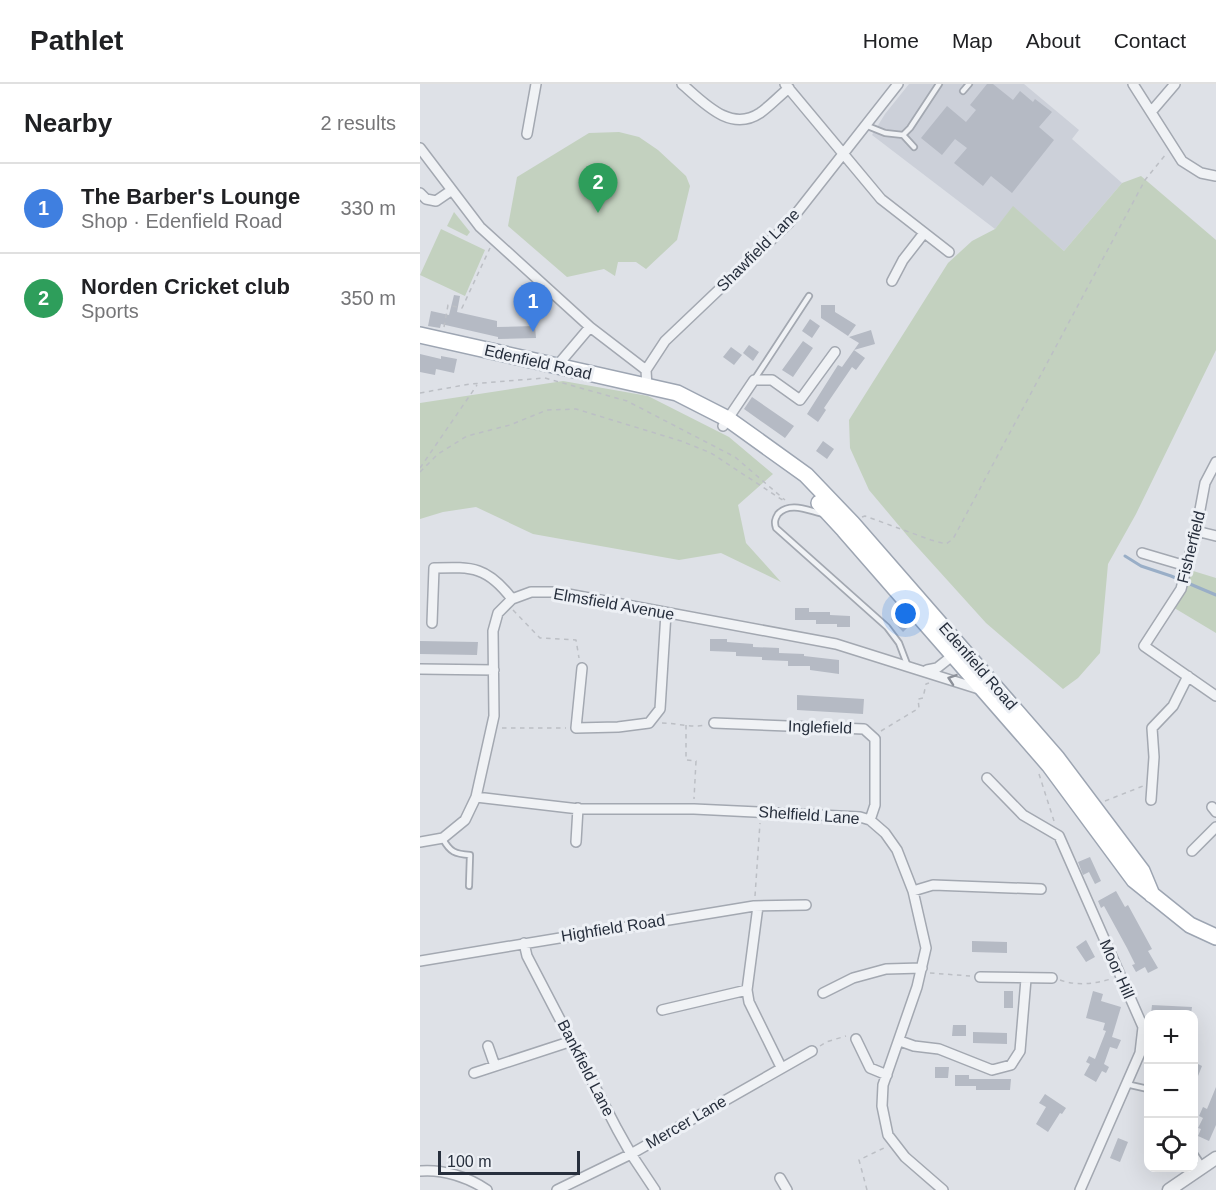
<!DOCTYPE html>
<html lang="en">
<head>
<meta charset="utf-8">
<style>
  body { margin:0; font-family:Helvetica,sans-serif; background:#f6f6f6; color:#202124 }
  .controls { position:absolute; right:18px; bottom:18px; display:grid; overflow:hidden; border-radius:12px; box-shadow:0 6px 24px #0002 }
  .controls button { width:54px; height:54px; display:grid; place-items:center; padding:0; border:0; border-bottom:2px solid #e0e0e0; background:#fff; color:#202124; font:30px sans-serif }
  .scale { position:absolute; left:18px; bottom:15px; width:142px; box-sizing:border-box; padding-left:6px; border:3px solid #272f3d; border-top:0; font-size:16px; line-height:21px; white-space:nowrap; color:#272f3d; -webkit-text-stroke:4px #edf0f5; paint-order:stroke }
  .you { position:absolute; left:486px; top:530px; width:21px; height:21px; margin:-15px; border:4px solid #fff; border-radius:50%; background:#1a73e8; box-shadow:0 0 0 9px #1a73e833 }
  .badge { display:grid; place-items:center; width:39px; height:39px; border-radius:50%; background:#0b8043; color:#fff; font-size:20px; font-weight:700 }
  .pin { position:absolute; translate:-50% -50px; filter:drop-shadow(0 2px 3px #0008) }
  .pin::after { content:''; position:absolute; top:32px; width:21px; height:18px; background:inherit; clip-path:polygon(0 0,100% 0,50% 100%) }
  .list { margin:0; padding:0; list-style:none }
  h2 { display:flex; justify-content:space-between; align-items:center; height:78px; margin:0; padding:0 24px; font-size:26px }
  h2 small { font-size:20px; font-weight:400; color:#757577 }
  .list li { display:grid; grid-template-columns:39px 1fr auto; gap:18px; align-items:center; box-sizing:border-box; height:90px; padding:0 24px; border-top:2px solid #e0e0e0 }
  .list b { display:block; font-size:22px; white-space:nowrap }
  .list p { margin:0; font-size:20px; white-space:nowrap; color:#757577 }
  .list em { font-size:20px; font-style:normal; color:#757577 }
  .icon { flex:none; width:33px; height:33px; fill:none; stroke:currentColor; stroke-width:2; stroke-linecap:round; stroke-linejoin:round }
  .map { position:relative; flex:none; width:796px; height:1106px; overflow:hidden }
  header { display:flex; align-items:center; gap:36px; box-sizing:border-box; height:84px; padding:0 30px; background:#fff; border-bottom:2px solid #e0e0e0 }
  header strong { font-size:28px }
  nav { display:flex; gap:33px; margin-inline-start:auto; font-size:21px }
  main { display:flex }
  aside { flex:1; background:#fff }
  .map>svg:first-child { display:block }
  .built { fill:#ccd0d9 }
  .green { fill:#c3d1bf }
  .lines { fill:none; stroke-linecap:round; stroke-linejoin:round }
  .stream { stroke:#99aec7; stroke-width:3 }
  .building { fill:#b5bac4 }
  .service-casing { stroke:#a3a8b1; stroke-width:8 }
  .minor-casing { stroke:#a3a8b1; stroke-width:12 }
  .tertiary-casing { stroke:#a3a8b1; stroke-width:15 }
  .primary-casing { stroke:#9da5b2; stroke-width:18 }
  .path { stroke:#bcbfc5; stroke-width:1.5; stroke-dasharray:4.5 4.5; stroke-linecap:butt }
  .service { stroke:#f0f2f5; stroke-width:4.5 }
  .minor { stroke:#f0f2f5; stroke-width:9 }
  .tertiary { stroke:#f0f2f5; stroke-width:12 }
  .primary { stroke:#fff; stroke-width:15 }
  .oneway { stroke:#8c9099 }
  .labels { text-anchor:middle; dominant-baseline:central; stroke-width:6; stroke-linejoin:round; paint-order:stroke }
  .street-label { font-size:16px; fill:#272f3d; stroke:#edf0f5 }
</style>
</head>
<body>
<header>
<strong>Pathlet</strong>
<nav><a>Home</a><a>Map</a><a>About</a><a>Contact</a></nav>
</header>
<main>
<aside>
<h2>Nearby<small>2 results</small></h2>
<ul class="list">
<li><span class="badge" style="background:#3f7fe0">1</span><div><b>The Barber's Lounge</b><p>Shop · Edenfield Road</p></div><em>330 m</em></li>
<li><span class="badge" style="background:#2e9e5b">2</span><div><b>Norden Cricket club</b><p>Sports</p></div><em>350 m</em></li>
</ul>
</aside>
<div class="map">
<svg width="796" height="1106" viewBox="0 0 796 1106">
  <rect width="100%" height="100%" fill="#dee1e7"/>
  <path class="built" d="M489 0H604L659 46 652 55 702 99 644 167 593 123 575 145 452 51 465 30Z"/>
  <path class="green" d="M199 48 219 53 238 66 266 92 270 102 257 156 226 185 216 178H198L195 192 184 185 147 193 88 142 97 93 169 49Z
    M721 92 796 156V266L716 430 688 480 680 569 658 594 643 605 566 539 491 456 449 406 430 364 429 336 528 179 552 157 575 145 593 122 644 167 702 99Z
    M34 128 50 148 47 152 27 142Z
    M21 145 65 166 45 212 0 191Z
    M143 297 228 312 309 353 353 390 318 421 326 459 361 498 301 469 259 476 113 450 56 423 23 428 0 435V319Z
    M770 486 796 494V549L751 522Z"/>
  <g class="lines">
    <path class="stream" d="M705 472 721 482 751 492 796 511"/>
  </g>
  <path class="building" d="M567 0H573L593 16 600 7 613 18 615 15 632 28 619 43 634 56 592 109 571 92 563 102 534 79 547 64 535 55 522 71 501 54 527 22 546 38 556 26 550 21Z
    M34 211 40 212 37 228 77 237V243L115 242 116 254 78 255V253L21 240 20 244 8 242 11 227 29 231Z
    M401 221H415V228L436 241 428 252 401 234Z
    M390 235 400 242 392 254 382 247Z
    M451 246 455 260 434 266 439 259 429 253Z
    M383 257 393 264 373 293 362 286Z
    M329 261 339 268 333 277 323 269Z
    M311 263 322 271 314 281 303 273Z
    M434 266 445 274 436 286 432 283 404 324 406 326 398 338 387 330 418 281 422 283Z
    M0 270 21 275V272L37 275 34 289 16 285 15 291 0 288Z
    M332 313 374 342 365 354 324 325Z
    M403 357 414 365 407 375 396 367Z
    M375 524H389V528H410V531L430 532V543H417V540H396V536H375Z
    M481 526 492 539 483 548 471 535Z
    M290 555H307V558L333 560V563L359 564V569L384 570V572L419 576V590L390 586V582H368V577L342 576V573L316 572V568L290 567Z
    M0 557 58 558 57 571 0 570Z
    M377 611 444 615 443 630 377 626Z
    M670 773 681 797 675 800 669 788 663 791 658 778Z
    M696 807 705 823 708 821 732 865 728 867 738 884 728 889 725 883 716 888 712 881 715 880 707 864 684 822 681 824 678 817Z
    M666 856 675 873 666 878 656 863Z
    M552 857 587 858V869L552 868Z
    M584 907H593V924H584Z
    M673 907 683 910 681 917 701 923 692 953 701 956 697 965 690 963 684 980 689 983 686 989 682 987 676 998 664 991 670 980 666 978 669 972 675 975 686 947 683 946 685 939 666 934Z
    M732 921 772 923 771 930H731Z
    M533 941H546V952H532Z
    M553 948 587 949V960L553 959Z
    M774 978 782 982 774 1002Z
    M515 983H529L528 994H515Z
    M535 991H549V995H591L590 1006H556V1002H535Z
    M796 1003V1041L789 1057 778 1052 781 1045 778 1044 783 1034 779 1032 783 1023 787 1025Z
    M625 1010 646 1024 642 1030 640 1029 628 1048 616 1040 626 1023 619 1019Z
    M698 1054 708 1058 700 1078 690 1074Z"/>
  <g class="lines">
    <g class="service-casing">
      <path id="service" d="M543 7 549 0
        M445 41 465 49 483 51 490 44 519 0
        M483 51 494 63
        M334 296 389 212
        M404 430C389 427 370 417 358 430 355 435 354 438 356 444L467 543 479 559 487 580
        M23 755C30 768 35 770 50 771L49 802
        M706 1000 728 1005
        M774 1069 782 1081"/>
    </g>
    <g class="minor-casing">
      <path id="minor" d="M262 0C283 18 310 49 340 29 350 22 359 12 369 4
        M365 0 461 115 529 168
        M713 0 762 77 781 89 796 92
        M731 28 755 0
        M107 50 116 0
        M0 64 60 143 170 243 226 286
        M0 109 6 115 16 117 32 106
        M472 197 483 176 504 149
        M137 282 170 243
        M227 303 226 286 245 257 368 140 478 0
        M303 342 334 296H352L380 316 415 268
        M796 378 785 399 776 447 761 505 724 562 796 612
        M776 447 796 452
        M722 469 766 482
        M12 539 14 484C52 483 67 482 92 515
        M162 584 156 644 198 643 229 639 240 625 246 529
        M0 585 74 586
        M507 586 517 584 536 569
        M294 639 444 645 455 655V721L450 736
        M567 694 603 731 639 752 723 943 720 969 660 1106
        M56 713 159 725H274L440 733 450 736 465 749 477 766 493 807 506 864 497 903 463 1001 462 1022 468 1051 485 1073 523 1106
        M731 716 734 673 732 644 753 622 768 592
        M792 723 796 728
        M0 758 23 754 45 736 56 713 74 632 73 547 78 529 92 515 111 508H137L416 560 559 605
        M156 758 158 724
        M772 767 796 743
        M493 807 513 801 621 805
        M338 822 327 906 329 918 361 983
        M104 859 107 872 197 1045 211 1070 235 1106
        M0 877 334 822 386 821
        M560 893 632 894
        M403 909 433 894 466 885 502 884
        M242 926 327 906
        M436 955 450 984 467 991
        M480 957 494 962 519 965 572 986 591 981 600 967 606 895
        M68 962 75 982
        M54 989 152 957
        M0 1087C23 1085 48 1093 67 1106
        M360 1094 367 1106
        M137 1106 211 1070 392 967"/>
    </g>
    <g class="tertiary-casing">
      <path id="tertiary" d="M749 1106 796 1074"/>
    </g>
    <g class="primary-casing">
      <path id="primary" d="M0 251 257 309 308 335 386 391 432 439 637 674 722 787 732 811
        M399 419 424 446 629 681 714 796 770 841 796 853"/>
    </g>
    <path class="path" d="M24 243 28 221 42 224 70 164
      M125 294 207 317 315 373 365 416
      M0 309 50 300 124 294
      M0 384 57 301
      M0 388 18 370 47 352 90 341 127 326 156 325 261 357 291 369 364 417
      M442 433 445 432 511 456 526 460 533 455 725 96 746 70
      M93 526 120 554 156 556 159 574
      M242 639C257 639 270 644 285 641
      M266 641V676L276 677 274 715
      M82 644H146
      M461 647 499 624 498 615 503 614 506 600 509 599
      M619 690 634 737
      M685 717 723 702
      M335 812 340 739
      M510 889 550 892
      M640 896C657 902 674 900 691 895
      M400 962 406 958 426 952
      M447 1106 439 1076 466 1063"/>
    <use href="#service" class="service"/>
    <use href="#minor" class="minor"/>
    <use href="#tertiary" class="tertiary"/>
    <use href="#primary" class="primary"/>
  </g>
  <defs><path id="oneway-chevron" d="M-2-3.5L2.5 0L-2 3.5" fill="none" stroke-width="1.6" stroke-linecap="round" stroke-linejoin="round" transform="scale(1.5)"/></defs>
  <use class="oneway" href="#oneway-chevron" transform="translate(532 595) rotate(-161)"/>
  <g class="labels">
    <g class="street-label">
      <text transform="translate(338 166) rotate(-45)">Shawfield Lane</text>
      <text transform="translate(118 278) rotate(13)">Edenfield Road</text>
      <text transform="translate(771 463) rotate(-76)">Fisherfield</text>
      <text transform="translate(194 520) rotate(10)">Elmsfield Avenue</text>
      <text transform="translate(558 582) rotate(49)">Edenfield Road</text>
      <text transform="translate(400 643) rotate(2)">Inglefield</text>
      <text transform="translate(389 731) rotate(4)">Shelfield Lane</text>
      <text transform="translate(193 844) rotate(-9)">Highfield Road</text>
      <text transform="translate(697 885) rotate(66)">Moor Hill</text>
      <text transform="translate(166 984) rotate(63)">Bankfield Lane</text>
      <text transform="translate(266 1038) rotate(-30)">Mercer Lane</text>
    </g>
  </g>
</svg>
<div class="controls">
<button>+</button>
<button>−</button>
<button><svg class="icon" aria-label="locate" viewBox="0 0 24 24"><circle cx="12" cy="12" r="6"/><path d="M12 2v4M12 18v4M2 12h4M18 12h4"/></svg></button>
</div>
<div class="scale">100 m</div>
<div class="you"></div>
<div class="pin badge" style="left:113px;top:248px;background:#3f7fe0">1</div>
<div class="pin badge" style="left:178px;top:129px;background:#2e9e5b">2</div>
</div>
</main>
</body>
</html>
